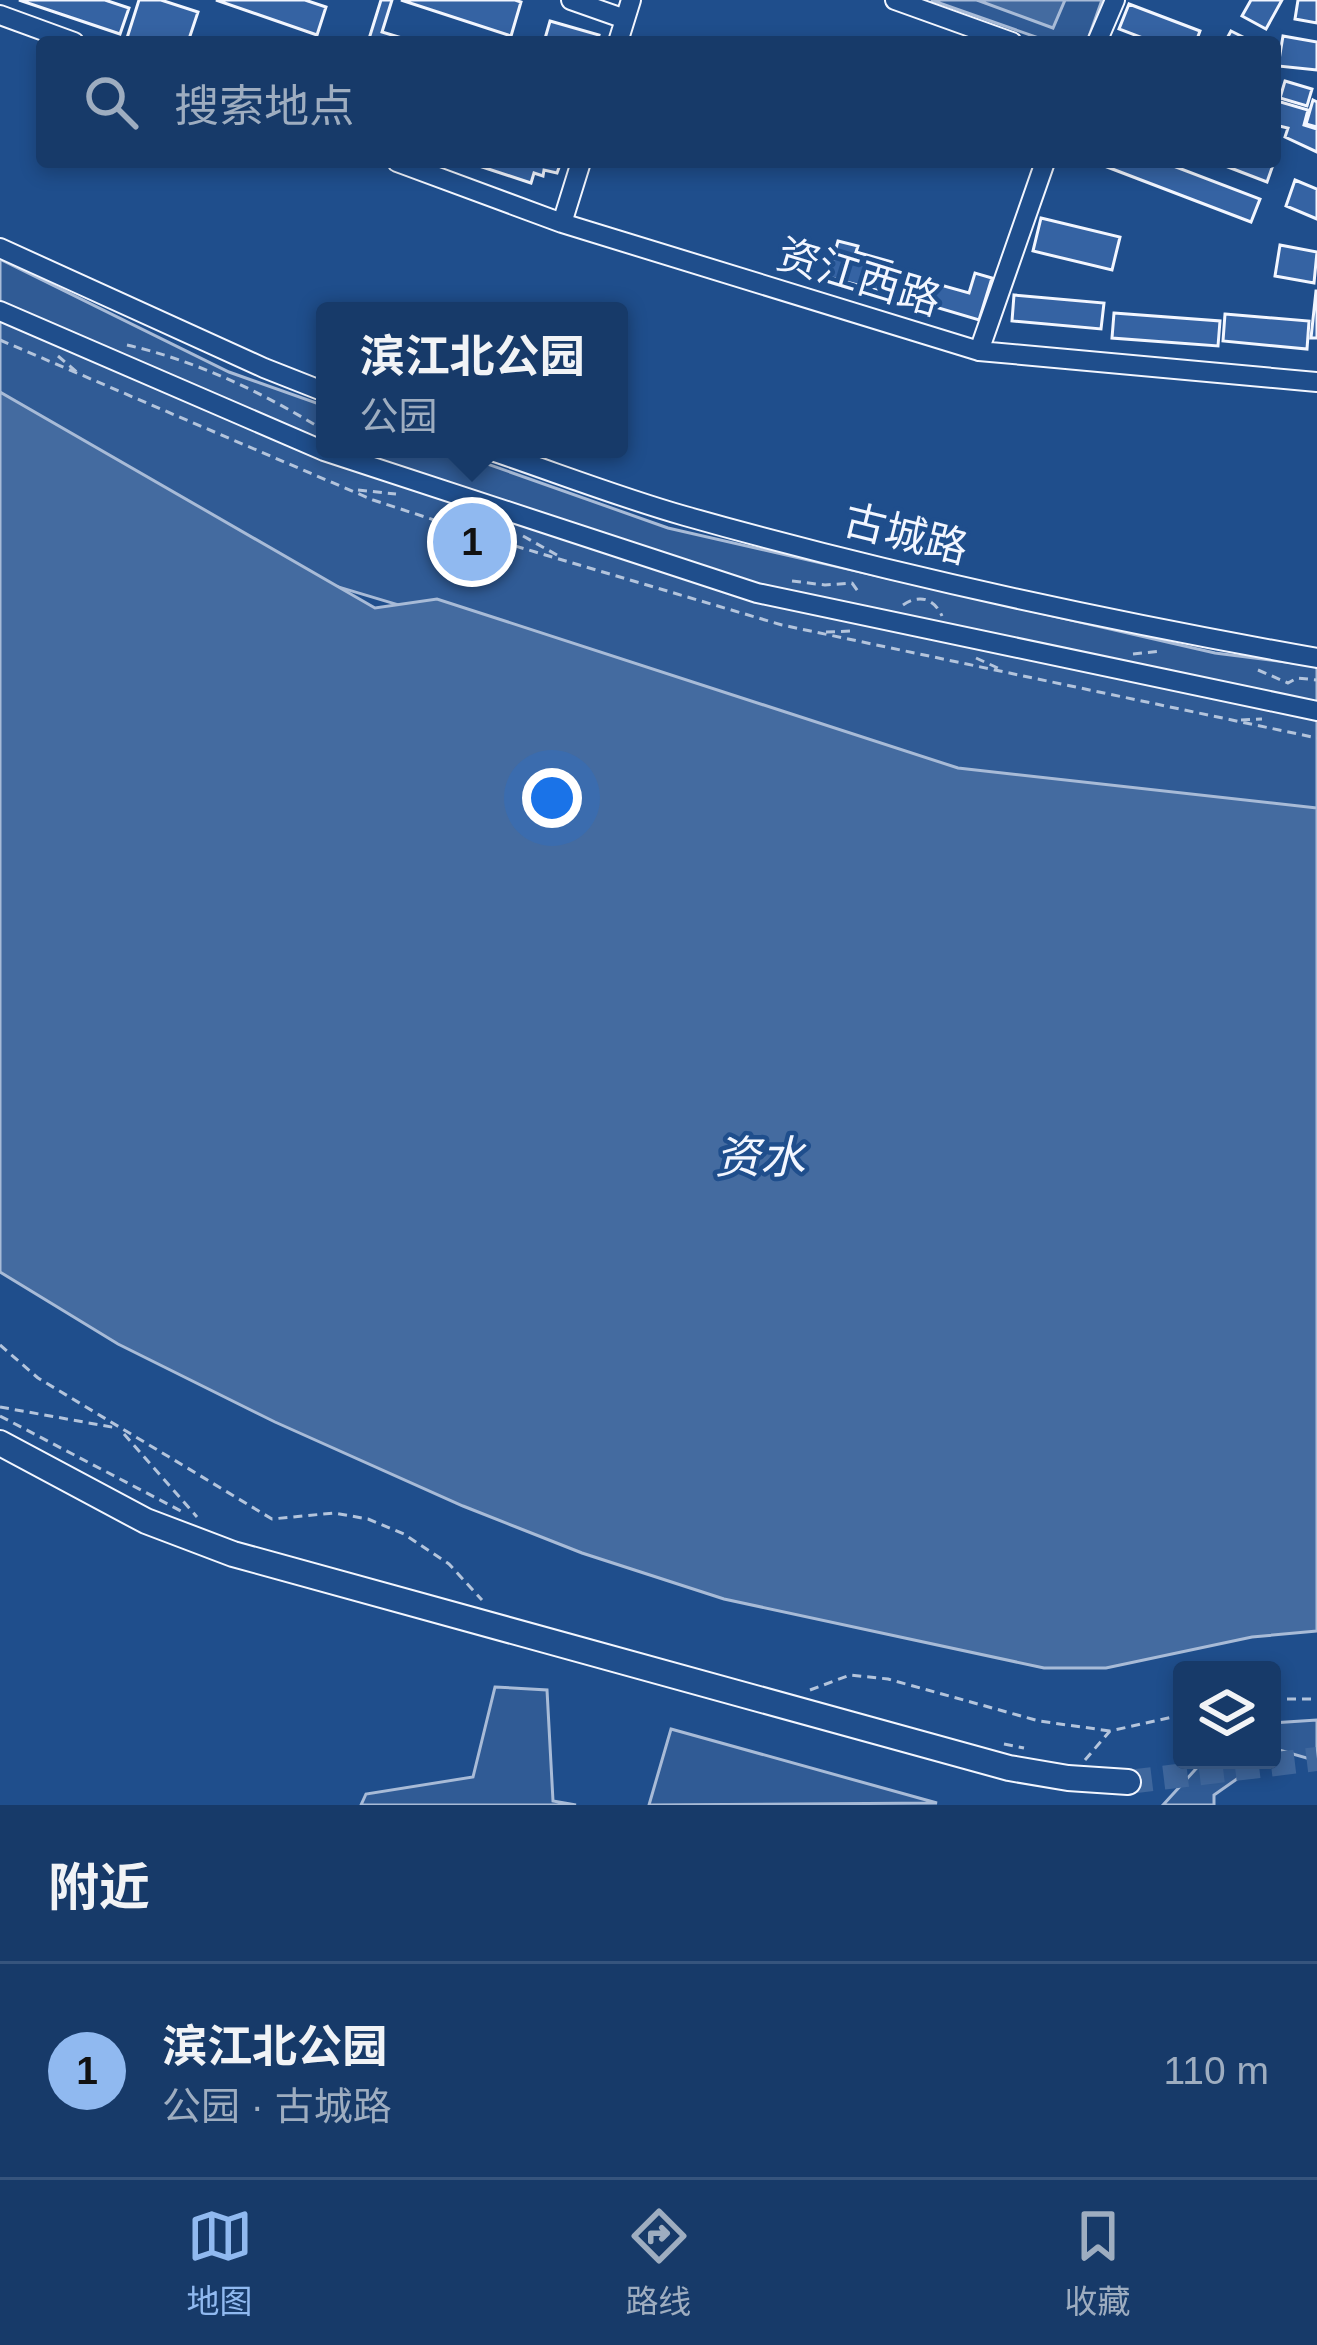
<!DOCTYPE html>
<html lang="zh">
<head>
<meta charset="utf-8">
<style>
  body { margin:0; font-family:Helvetica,"Noto Sans SC",sans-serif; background:#20416f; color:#f1f3f6 }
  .controls { position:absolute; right:36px; bottom:36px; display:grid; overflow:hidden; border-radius:12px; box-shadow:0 6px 18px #0003 }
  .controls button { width:108px; height:108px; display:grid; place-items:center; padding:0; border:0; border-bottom:3px solid #36547d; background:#173a69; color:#f1f3f6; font:60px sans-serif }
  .you { position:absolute; left:552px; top:798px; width:42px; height:42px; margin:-30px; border:9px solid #fff; border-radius:50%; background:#1a73e8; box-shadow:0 0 0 18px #1a73e833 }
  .badge { display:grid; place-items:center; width:78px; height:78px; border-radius:50%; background:#90b9f0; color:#111; font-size:39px; font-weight:700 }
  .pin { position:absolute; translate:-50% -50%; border:6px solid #fff; box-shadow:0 3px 12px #0006 }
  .popup { position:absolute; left:316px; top:302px; width:312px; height:156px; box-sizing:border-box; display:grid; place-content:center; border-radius:12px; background:#173a69; filter:drop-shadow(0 3px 9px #0005); font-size:39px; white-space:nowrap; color:#9eadc0 }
  .popup b { font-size:45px; color:#f1f3f6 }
  .popup::after { content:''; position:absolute; left:50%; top:100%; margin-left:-24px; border:24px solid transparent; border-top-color:#173a69 }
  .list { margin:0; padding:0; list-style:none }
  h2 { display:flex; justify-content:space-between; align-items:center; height:156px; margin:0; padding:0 48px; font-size:51px }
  h2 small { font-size:39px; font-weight:400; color:#9eadc0 }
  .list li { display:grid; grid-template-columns:78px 1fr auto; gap:36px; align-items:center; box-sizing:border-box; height:216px; padding:0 48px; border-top:3px solid #36547d }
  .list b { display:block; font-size:45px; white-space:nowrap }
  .list p { margin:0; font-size:39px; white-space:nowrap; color:#9eadc0 }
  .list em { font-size:39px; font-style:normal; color:#9eadc0 }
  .icon { flex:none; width:66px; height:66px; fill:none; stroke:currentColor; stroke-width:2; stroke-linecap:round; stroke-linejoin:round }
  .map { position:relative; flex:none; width:1317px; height:1805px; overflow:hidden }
  .search { position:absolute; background:#173a69; box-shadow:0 6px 18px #0003; left:36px; right:36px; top:36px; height:132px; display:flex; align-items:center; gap:30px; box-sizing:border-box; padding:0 42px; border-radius:12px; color:#9eadc0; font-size:45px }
  .sheet { height:372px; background:#173a69 }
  nav { display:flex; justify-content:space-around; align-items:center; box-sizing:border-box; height:168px; border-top:3px solid #36547d; background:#173a69; font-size:33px; color:#9eadc0 }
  nav a { display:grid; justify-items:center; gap:6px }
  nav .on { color:#90b9f0 }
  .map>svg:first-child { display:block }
  .built { fill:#305b95; stroke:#a8bbd7; stroke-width:3 }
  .water { fill:#446ba0; stroke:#a8bbd7; stroke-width:3 }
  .building { fill:#3563a3; stroke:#f2f6ff; stroke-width:3 }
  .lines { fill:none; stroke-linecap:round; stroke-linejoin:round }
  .major-tunnel { stroke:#3f679d; stroke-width:24; stroke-dasharray:24 12; stroke-linecap:butt }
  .minor-casing { stroke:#f2f6ff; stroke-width:22 }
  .major-casing { stroke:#f2f6ff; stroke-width:28 }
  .path { stroke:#b3c4dc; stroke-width:3; stroke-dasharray:9 6; stroke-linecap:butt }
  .minor { stroke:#1f4e8c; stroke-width:18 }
  .major { stroke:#1f4e8c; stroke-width:24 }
  .labels { text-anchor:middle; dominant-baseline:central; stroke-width:9; stroke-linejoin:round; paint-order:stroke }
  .street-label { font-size:42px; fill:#f2f6ff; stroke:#1f4e8c }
  .water-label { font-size:45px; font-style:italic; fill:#f2f6ff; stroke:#1f4e8c }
</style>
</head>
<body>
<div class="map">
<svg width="1317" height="1805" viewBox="0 0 1317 1805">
  <rect width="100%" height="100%" fill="#1f4e8c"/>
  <path class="built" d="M931 0H1102L1087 42H1050Z
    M0 259 229 372 325 406V449H445L668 528 1215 653 1317 666V824L995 783 238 557 0 408Z
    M495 1687 547 1690 553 1801 576 1805H361L366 1794 473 1777Z
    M1317 1720V1761L1279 1750 1272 1755V1723Z
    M671 1729 937 1803 649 1805Z
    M1204 1760H1264L1214 1795V1805H1163Z"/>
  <path class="water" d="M977 0H1065L1053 28Z
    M0 392 375 608 437 599 958 768 1317 808V1631L1252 1637 1106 1668H1044L724 1599 582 1553 463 1506 275 1422 118 1344 0 1272Z"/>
  <path class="building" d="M19 0H105L129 8 120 34Z
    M139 0H161L198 12 188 42H141L127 38Z
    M216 0H305L326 7 317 35Z
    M381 0H392L382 32 415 42H368Z
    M401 0H515L521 2 511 36Z
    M1251 0H1282L1266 29 1242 16Z
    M1298 0H1317V23L1295 19Z
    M1129 4 1200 31 1196 42H1153L1119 29Z
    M550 21 599 35 597 42H544Z
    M1231 31 1253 42H1225Z
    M1283 36 1317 42V70L1278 66Z
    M1285 81 1312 89 1307 106 1280 98Z
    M1275 92 1279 93 1277 101 1308 110 1304 125 1317 129V152L1285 137 1288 128 1275 125Z
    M1313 100 1317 102V127L1306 124Z
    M467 162H561L557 173 544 170 543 176 534 173 531 183Z
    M1094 162H1163L1260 199 1251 222Z
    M1215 162H1274L1267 182Z
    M1295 180 1317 189V219L1286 206Z
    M1041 218 1120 237 1112 270 1033 251Z
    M838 241 858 246 856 252 892 262 883 292 828 277Z
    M1280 245 1317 252 1314 283 1275 276Z
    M894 272 969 293 975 273 992 278 979 320 888 293Z
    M1316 291H1317V338H1311Z
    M1014 295 1104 303 1101 329 1012 321Z
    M1114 313 1220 321 1218 346 1112 338Z
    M1225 314 1309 321 1307 349 1223 341Z"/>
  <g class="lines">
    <path class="major-tunnel" d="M1128 1782 1317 1759"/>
    <g class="minor-casing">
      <path id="minor" d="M571 0 625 19
        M895 0 1012 42
        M0 15 74 42
        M618 42 631 0
        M1097 42 1115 0
        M397 162 562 223 979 351 1317 382
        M562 223 581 162
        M0 248 264 368 325 392
        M0 311 324 451 757 593 1317 711
        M979 351 1045 162
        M486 449C552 471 618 497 685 516 893 575 1104 620 1317 658"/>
    </g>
    <g class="major-casing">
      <path id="major" d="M0 1443 146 1521 233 1554 1009 1768 1068 1778 1128 1782"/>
    </g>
    <path class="path" d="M0 340 373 500 505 543 782 625 1317 738
      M127 345C197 361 264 393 325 431
      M58 356 78 373
      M358 490 396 494
      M523 536 557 555
      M792 581 825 585 852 583 860 594
      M903 605C919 594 934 598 942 616
      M826 632 852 631
      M1133 654 1162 651
      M976 658 1000 669
      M1258 670 1288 683 1297 678 1317 680
      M1241 720 1262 719
      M0 1345 38 1378 272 1519 334 1513 368 1519 404 1534 449 1564 482 1600
      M0 1407 117 1428
      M0 1416 181 1511
      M124 1434 197 1517
      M810 1690 850 1675 888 1679 1039 1721 1110 1731
      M1272 1699H1317
      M1004 1744 1024 1748
      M1085 1760 1110 1731 1182 1715"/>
    <use href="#minor" class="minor"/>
    <use href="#major" class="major"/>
  </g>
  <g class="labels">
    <g class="street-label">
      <text transform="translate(859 277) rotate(17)">资江西路</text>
      <text transform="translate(906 534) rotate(14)">古城路</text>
    </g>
    <g class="water-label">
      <text x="760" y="1157">资水</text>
    </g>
  </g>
</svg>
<div class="controls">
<button><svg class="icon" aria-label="layers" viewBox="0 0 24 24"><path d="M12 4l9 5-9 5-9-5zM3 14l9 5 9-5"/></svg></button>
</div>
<div class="you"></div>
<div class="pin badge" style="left:472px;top:542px">1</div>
<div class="popup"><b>滨江北公园</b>公园</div>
<div class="search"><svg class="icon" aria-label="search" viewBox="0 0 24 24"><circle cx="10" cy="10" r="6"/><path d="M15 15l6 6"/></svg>搜索地点</div>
</div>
<section class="sheet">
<h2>附近<small></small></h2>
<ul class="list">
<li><span class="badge">1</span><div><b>滨江北公园</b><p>公园 · 古城路</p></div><em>110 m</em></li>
</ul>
</section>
<nav>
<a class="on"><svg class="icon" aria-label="map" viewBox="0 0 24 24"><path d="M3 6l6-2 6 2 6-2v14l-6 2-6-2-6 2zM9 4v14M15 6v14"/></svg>地图</a>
<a><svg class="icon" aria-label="directions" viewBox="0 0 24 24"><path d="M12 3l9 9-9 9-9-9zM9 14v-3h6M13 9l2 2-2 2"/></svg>路线</a>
<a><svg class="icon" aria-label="saved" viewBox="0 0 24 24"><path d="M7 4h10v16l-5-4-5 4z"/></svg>收藏</a>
</nav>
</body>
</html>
